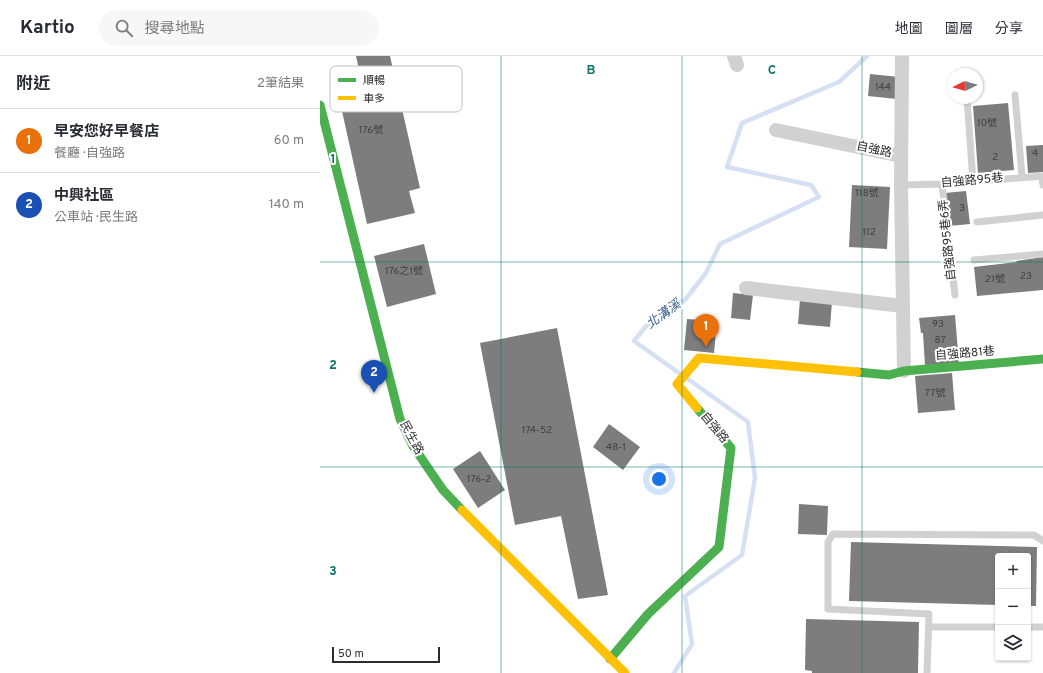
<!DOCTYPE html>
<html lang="zh-TW">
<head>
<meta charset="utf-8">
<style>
  body { margin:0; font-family:Overpass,"Noto Sans TC",sans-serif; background:#f7f7f7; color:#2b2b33 }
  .controls { position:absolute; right:12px; bottom:12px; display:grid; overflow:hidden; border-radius:4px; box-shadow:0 1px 3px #0004 }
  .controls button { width:36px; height:36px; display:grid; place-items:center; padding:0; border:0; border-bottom:1px solid #e1e1e2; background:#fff; color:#2b2b33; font:20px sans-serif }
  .compass { position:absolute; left:627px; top:12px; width:36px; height:36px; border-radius:50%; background:#fff; box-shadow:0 1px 3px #0004; rotate:264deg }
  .scale { position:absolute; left:12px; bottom:10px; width:108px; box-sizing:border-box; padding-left:4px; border:2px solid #2c2c2c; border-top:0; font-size:11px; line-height:14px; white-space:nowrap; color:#2c2c2c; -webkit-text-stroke:3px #fff; paint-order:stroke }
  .you { position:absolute; left:339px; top:423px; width:14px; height:14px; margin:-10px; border:3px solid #fff; border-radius:50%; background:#1a73e8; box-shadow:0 0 0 6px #1a73e833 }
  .badge { display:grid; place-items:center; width:26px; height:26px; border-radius:50%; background:#111827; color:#fff; font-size:13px; font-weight:700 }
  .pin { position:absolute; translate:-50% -33px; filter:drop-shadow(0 1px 2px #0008) }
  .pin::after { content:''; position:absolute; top:21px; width:14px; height:12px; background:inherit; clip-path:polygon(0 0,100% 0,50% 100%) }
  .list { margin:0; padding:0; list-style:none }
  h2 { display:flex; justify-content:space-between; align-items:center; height:52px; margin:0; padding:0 16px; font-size:17px }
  h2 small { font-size:13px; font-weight:400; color:#7c7c81 }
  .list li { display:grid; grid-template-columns:26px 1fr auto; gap:12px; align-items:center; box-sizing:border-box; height:64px; padding:0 16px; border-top:1px solid #e1e1e2 }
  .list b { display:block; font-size:15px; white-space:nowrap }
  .list p { margin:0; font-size:13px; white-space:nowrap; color:#7c7c81 }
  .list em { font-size:13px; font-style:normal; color:#7c7c81 }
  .icon { flex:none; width:22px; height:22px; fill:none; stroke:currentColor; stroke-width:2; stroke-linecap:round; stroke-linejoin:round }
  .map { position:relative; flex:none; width:723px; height:617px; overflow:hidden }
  header { display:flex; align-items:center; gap:24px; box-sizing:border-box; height:56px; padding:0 20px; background:#fff; border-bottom:1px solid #e1e1e2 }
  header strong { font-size:19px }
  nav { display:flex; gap:22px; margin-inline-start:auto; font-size:14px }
  .search { width:280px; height:36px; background:#f7f7f7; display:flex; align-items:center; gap:10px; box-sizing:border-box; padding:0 14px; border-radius:22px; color:#7c7c81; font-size:15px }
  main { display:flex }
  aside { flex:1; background:#fff }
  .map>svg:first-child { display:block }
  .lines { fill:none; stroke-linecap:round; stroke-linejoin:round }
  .stream { stroke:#d5e1f2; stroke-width:4.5 }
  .building { fill:#7d7d7d }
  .lane { stroke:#d1d1d1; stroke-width:7 }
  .street { stroke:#d1d1d1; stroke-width:14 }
  .fast { stroke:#4caf50; stroke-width:9 }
  .slow { stroke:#ffc107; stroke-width:9 }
  .grid { fill:none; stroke:#0f766e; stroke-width:1; stroke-opacity:0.55 }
  .labels { text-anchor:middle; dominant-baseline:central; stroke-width:4; stroke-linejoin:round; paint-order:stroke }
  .number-label { font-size:10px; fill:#404040 }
  .street-label { font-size:12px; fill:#2c2c2c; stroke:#fff }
  .water-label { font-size:13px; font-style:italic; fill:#385e90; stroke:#fff }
  .key { fill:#fff; stroke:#c0c0c0; stroke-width:1 }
  .key-label { font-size:11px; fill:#2c2c2c }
  .grid-label { font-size:13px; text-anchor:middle; font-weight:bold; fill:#0f766e; stroke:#fff; stroke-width:4; stroke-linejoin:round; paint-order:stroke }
</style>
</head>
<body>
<header>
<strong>Kartio</strong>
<div class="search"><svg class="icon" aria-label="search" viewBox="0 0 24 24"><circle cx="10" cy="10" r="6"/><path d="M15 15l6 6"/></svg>搜尋地點</div>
<nav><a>地圖</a><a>圖層</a><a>分享</a></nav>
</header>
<main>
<aside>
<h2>附近<small>2筆結果</small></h2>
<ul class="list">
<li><span class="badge" style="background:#e8710a">1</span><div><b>早安您好早餐店</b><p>餐廳 · 自強路</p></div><em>60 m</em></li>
<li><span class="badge" style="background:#1a4fb4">2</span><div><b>中興社區</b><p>公車站 · 民生路</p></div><em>140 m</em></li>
</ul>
</aside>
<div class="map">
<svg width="723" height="617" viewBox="0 0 723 617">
  <rect width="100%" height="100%" fill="#fff"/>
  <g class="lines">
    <path class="stream" d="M359 317 314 285 327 269 365 244 386 217 400 188 499 141 491 129 407 111 422 67 519 26 547 0
      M354 617 372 588 365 540 422 499 435 422 428 366 368 323"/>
  </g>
  <path class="building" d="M36 0H70L100 132 89 135 95 157 47 168 16 28 41 23Z
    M550 18 579 21 577 43 548 40Z
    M688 47 694 114 658 117 653 50Z
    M723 89V116L708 117 706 90Z
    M532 129 570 131 567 193 529 191Z
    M646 135 650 168 629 170 625 137Z
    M104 188 116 238 67 251 54 200Z
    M723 201V234L657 240 654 211 697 206 696 205Z
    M413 237 433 239 430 264 411 262Z
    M480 243 512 246 510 271 478 268Z
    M635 259 639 308 605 310 603 277H601L599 262Z
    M367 263 397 265 394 297 364 294Z
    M237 272 288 539 258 543 241 460 195 469 160 287Z
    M632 317 635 354 598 357 595 320Z
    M289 368 320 391 303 414 273 391Z
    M160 395 185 434 158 452 133 413Z
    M479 448 508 450 507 479 478 478Z
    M531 486 717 491 716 550H708V500H678V549L529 545Z
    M486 563 599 566 598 617H492V615L485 614Z"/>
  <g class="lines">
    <path class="lane" d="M695 39 702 121
      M647 42 653 126
      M722 120 723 129
      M622 128 635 239
      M581 129 622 128 723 120
      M657 166 723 159
      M654 204 723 198
      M609 571H678
      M708 571H723
      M607 617 609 558 508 553V486L513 478 714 479 723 485"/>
    <path class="street" d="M414 0 417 9
      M582 0 581 129 584 315
      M456 74 581 100
      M426 232 583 250"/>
    <path class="fast" d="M0 49 80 363 93 390 123 434 142 454
      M537 316 569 319 584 315 723 303
      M290 603 328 558 399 491 411 392 377 352"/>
    <path class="slow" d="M377 352 357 328 379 302 537 316
      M142 454 305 617"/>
  </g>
  <path class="grid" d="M181 0V617M362 0V617M542 0V617M0 206H723M0 411H723"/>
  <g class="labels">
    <g class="number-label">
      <text x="563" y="31">144</text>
      <text x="667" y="67">10號</text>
      <text x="51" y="74">176號</text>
      <text x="715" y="97">4</text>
      <text x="675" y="101">2</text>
      <text x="547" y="137">118號</text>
      <text x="642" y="152">3</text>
      <text x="549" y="176">112</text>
      <text x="84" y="215">176之1號</text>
      <text x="706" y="220">23</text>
      <text x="675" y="223">21號</text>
      <text x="618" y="268">93</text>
      <text x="620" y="284">87</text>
      <text x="615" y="337">77號</text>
      <text x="217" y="374">174-52</text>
      <text x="296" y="391">48-1</text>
      <text x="159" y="423">176-2</text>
    </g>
    <g class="street-label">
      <text transform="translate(554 94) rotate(12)">自強路</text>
      <text transform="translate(652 125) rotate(-5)">自強路95巷</text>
      <text transform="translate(628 184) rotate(-96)">自強路95巷6弄</text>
      <text transform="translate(645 298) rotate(-5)">自強路81巷</text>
      <text transform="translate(394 372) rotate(50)">自強路</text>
      <text transform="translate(91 382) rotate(62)">民生路</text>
    </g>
    <g class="water-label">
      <text transform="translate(344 259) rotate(-36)">北溝溪</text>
    </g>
  </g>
  <rect x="10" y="10" width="132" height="46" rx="6" class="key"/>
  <rect x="18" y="22" width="18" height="4" fill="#4caf50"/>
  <rect x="18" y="40" width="18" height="4" fill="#ffc107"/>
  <g class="key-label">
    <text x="43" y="28">順暢</text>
    <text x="43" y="46">車多</text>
  </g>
  <g class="grid-label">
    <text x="271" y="18">B</text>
    <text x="452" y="18">C</text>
    <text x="13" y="107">1</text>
    <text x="13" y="313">2</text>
    <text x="13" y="519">3</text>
  </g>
</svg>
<div class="controls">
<button>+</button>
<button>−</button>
<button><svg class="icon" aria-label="layers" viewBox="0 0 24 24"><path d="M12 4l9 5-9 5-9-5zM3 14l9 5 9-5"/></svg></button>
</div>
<svg class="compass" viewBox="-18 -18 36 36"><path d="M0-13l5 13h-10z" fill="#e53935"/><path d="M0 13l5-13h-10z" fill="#7c7c81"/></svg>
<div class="scale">50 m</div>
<div class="you"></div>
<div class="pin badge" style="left:386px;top:291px;background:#e8710a">1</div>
<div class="pin badge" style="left:54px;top:337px;background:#1a4fb4">2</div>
</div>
</main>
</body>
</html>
